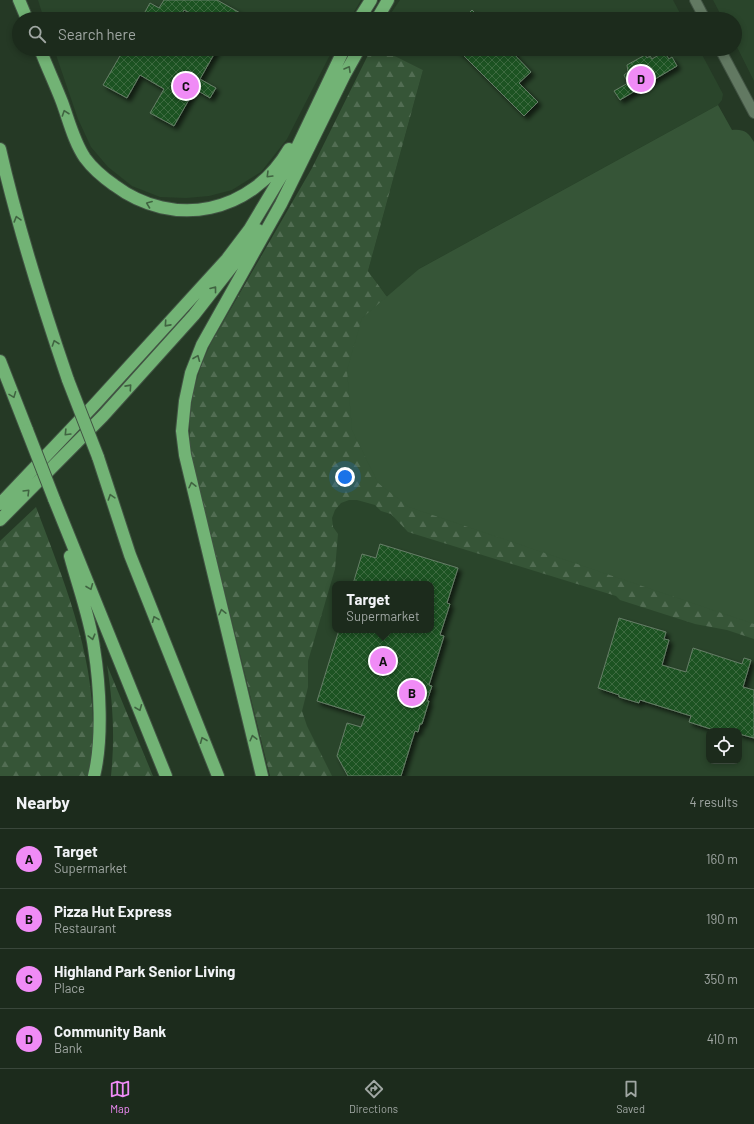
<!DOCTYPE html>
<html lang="en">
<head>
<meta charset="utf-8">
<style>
  body { margin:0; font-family:Barlow,sans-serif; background:#293729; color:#f1f3f6 }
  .controls { position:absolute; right:12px; bottom:12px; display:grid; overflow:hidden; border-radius:8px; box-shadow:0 2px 6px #0003 }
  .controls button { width:36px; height:36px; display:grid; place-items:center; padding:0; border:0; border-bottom:1px solid #3a473b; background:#1c2b1c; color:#f1f3f6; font:20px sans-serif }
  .you { position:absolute; left:345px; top:477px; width:14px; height:14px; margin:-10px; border:3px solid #fff; border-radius:50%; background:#1a73e8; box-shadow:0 0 0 6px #1a73e833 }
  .badge { display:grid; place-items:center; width:26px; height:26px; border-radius:50%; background:#f08bf6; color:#111; font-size:13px; font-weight:700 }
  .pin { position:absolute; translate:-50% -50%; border:2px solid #fff; box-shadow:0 1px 4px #0006 }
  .popup { position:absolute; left:332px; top:581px; width:102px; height:52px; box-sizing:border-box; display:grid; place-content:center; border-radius:8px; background:#1c2b1c; filter:drop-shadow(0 1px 3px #0005); font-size:13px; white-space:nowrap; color:#a0a7a3 }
  .popup b { font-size:15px; color:#f1f3f6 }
  .popup::after { content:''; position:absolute; left:50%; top:100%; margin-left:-8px; border:8px solid transparent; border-top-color:#1c2b1c }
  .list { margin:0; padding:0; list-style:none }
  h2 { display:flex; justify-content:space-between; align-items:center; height:52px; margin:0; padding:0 16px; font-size:17px }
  h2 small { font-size:13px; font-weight:400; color:#a0a7a3 }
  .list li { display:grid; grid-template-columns:26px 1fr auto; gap:12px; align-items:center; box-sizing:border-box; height:60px; padding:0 16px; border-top:1px solid #3a473b }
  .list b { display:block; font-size:15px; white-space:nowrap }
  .list p { margin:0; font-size:13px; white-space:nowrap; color:#a0a7a3 }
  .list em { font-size:13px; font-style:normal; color:#a0a7a3 }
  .icon { flex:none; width:22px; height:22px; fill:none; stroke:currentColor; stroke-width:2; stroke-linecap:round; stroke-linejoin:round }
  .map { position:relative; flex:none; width:754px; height:776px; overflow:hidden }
  .search { position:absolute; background:#1c2b1c; box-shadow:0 2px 6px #0003; left:12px; right:12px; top:12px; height:44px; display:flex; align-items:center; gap:10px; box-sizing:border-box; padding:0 14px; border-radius:22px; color:#a0a7a3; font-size:15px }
  .sheet { height:292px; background:#1c2b1c }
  nav { display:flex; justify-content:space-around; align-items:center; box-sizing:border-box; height:56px; border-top:1px solid #3a473b; background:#1c2b1c; font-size:11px; color:#a0a7a3 }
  nav a { display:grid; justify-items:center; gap:2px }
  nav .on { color:#f08bf6 }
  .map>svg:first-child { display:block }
  .built { fill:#2a452b; fill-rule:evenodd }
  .forest { fill:url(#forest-firs) }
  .garden { fill:#365537 }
  .building { fill:url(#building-cross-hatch); stroke:#667e67; filter:url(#shadow) }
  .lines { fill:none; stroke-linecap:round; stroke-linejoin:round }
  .secondary-casing { stroke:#415343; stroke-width:12 }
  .motorway-casing { stroke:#415343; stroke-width:14 }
  .secondary { stroke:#627962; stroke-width:10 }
  .motorway { stroke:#72b375; stroke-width:12 }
  .motorway-bridge-casing { stroke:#415343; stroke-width:14; stroke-linecap:butt }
  .motorway-bridge { stroke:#72b375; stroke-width:12 }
  .oneway { stroke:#406441 }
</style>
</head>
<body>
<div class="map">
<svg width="754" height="776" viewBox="0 0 754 776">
  <defs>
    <pattern id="forest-firs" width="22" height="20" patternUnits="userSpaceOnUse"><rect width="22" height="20" fill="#365537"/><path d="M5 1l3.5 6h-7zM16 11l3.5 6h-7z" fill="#526d53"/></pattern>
    <pattern id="building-cross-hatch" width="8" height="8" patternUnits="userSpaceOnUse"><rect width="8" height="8" fill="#1d5222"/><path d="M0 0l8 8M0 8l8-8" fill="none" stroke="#3c6a41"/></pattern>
    <filter id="shadow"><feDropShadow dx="3.5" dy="3.5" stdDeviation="2" flood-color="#0009"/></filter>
  </defs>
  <rect width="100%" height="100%" fill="#253925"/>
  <path class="built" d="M38 0H361L350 19H44Z
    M400 0H673L683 19H387Z
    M713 0H754V81L735 43V19H723Z
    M54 49H333L287 139 261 172 232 190 209 196 186 198 160 197 132 186 108 167 91 147 78 119Z
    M381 49H699L723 94 722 100 718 105 419 269 390 301 368 271 423 70Z
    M335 490 754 627V776H318L283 701ZM335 584H431V630H335ZM709 731H739V761H709Z"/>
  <path class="forest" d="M371 49H381L423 70 368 271 390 301 754 623V639L727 630 695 624 620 600 616 596 408 532 391 514 381 511 375 505 357 500H349L341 503 335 510 332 518 333 527 338 534 335 569 308 661V687L302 711 307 726 332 776H270L190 451C188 410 193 380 211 343L312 168Z
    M36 507C63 579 94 652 93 731 93 746 92 761 88 776H0V541Z
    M107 665 153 776H111C115 737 113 703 107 665Z"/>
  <path class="garden" d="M718 105 732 130C744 129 748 132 754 142V624L409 507 378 483 352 430 347 370 362 318 419 269Z"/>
  <path class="building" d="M164 0H217L242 14 239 19H201L184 10 179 19H141L150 3 159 8Z
    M472 10 481 19H463Z
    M124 49H170L183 56 187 49H217L200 79 216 88 210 98 195 89 174 126 150 113 164 89 140 75 127 98 103 85Z
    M457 49H516L513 53 531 72 519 83 538 102 524 116Z
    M664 52 669 59 672 57 677 66 620 100 614 91 628 83 624 75 628 72 627 65 645 55 647 58 650 56 652 59Z
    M380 544 458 568 447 603 450 604 440 635 444 636 429 685 432 686 427 701H429L422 724H420L418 732 415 731 401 776H348L337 756 347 723 361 727 365 716 317 701 339 630H431V584H353L362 554 376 558Z
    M619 618 666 632 664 639 669 640 662 665 686 672 693 648 742 664 744 658 751 660 743 687 754 690V738L739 734V731L722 729 721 731H717L689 722 691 716 640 700 639 703 619 697V695L598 688Z"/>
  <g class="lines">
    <g class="secondary-casing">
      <path id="secondary" d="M695 0 705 19
        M720 49 754 113"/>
    </g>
    <g class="motorway-casing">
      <path id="motorway" d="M19 0 27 19
        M359 19 371 0
        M377 19 388 0
        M40 49C47 67 55 84 62 102 69 121 74 142 85 158 93 169 104 178 114 185 174 230 252 213 289 149
        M0 149C18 228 42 304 68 380
        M0 361 27 430
        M98 457 130 555 218 776
        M54 499 166 776
        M0 504 94 405 227 259 249 230 291 160 344 49
        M0 520 103 416 194 315 251 242 258 230
        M70 556C78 586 90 618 94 648 100 685 103 740 94 776
        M262 776 185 455 182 431 185 401 191 373 202 345 281 204 345 74 359 49"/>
    </g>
    <use href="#secondary" class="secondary"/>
    <use href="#motorway" class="motorway"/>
    <g class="motorway-bridge-casing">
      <path id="motorway-bridge" d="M68 380 98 457
        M27 430 54 499"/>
    </g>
    <use href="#motorway-bridge" class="motorway-bridge"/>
  </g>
  <defs><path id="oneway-chevron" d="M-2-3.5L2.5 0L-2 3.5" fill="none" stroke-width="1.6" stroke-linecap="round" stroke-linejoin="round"/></defs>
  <g class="oneway">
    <use href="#oneway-chevron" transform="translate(348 69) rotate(-60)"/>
    <use href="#oneway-chevron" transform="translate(65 113) rotate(-109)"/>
    <use href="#oneway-chevron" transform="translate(269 175) rotate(135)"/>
    <use href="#oneway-chevron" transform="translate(149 204) rotate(-159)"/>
    <use href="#oneway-chevron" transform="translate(17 219) rotate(-106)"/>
    <use href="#oneway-chevron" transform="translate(214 289) rotate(-52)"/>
    <use href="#oneway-chevron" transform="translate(167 324) rotate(132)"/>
    <use href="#oneway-chevron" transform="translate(55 343) rotate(-109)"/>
    <use href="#oneway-chevron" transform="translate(197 358) rotate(-68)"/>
    <use href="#oneway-chevron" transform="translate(129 387) rotate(-48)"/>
    <use href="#oneway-chevron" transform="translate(13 395) rotate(69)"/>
    <use href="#oneway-chevron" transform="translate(67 433) rotate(134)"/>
    <use href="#oneway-chevron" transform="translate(192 485) rotate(-103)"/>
    <use href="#oneway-chevron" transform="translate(27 492) rotate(-45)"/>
    <use href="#oneway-chevron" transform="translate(111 497) rotate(-108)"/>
    <use href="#oneway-chevron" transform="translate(90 587) rotate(68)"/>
    <use href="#oneway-chevron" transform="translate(222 612) rotate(-103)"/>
    <use href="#oneway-chevron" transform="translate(155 619) rotate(-112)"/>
    <use href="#oneway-chevron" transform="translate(92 637) rotate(75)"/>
    <use href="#oneway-chevron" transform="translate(139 708) rotate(68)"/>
    <use href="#oneway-chevron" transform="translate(253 738) rotate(-104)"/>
    <use href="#oneway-chevron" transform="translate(203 740) rotate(-112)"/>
  </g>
</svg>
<div class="controls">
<button><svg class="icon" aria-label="locate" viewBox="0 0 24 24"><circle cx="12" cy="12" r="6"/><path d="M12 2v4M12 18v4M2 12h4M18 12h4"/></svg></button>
</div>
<div class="you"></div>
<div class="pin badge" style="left:383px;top:661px">A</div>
<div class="popup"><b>Target</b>Supermarket</div>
<div class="pin badge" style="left:412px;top:693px">B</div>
<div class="pin badge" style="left:186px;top:86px">C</div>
<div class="pin badge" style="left:641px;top:79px">D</div>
<div class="search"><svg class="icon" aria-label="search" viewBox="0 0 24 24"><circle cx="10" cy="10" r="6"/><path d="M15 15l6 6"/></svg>Search here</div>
</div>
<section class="sheet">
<h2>Nearby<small>4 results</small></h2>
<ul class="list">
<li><span class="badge">A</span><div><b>Target</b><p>Supermarket</p></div><em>160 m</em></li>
<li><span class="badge">B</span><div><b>Pizza Hut Express</b><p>Restaurant</p></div><em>190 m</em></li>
<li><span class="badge">C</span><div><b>Highland Park Senior Living</b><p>Place</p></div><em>350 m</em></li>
<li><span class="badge">D</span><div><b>Community Bank</b><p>Bank</p></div><em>410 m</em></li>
</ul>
</section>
<nav>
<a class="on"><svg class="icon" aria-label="map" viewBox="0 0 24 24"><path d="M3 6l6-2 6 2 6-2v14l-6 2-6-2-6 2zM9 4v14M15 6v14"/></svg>Map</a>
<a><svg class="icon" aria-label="directions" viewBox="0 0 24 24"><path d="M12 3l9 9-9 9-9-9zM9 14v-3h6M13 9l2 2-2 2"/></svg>Directions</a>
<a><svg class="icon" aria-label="saved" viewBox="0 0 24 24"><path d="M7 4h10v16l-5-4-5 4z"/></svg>Saved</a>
</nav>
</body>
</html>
